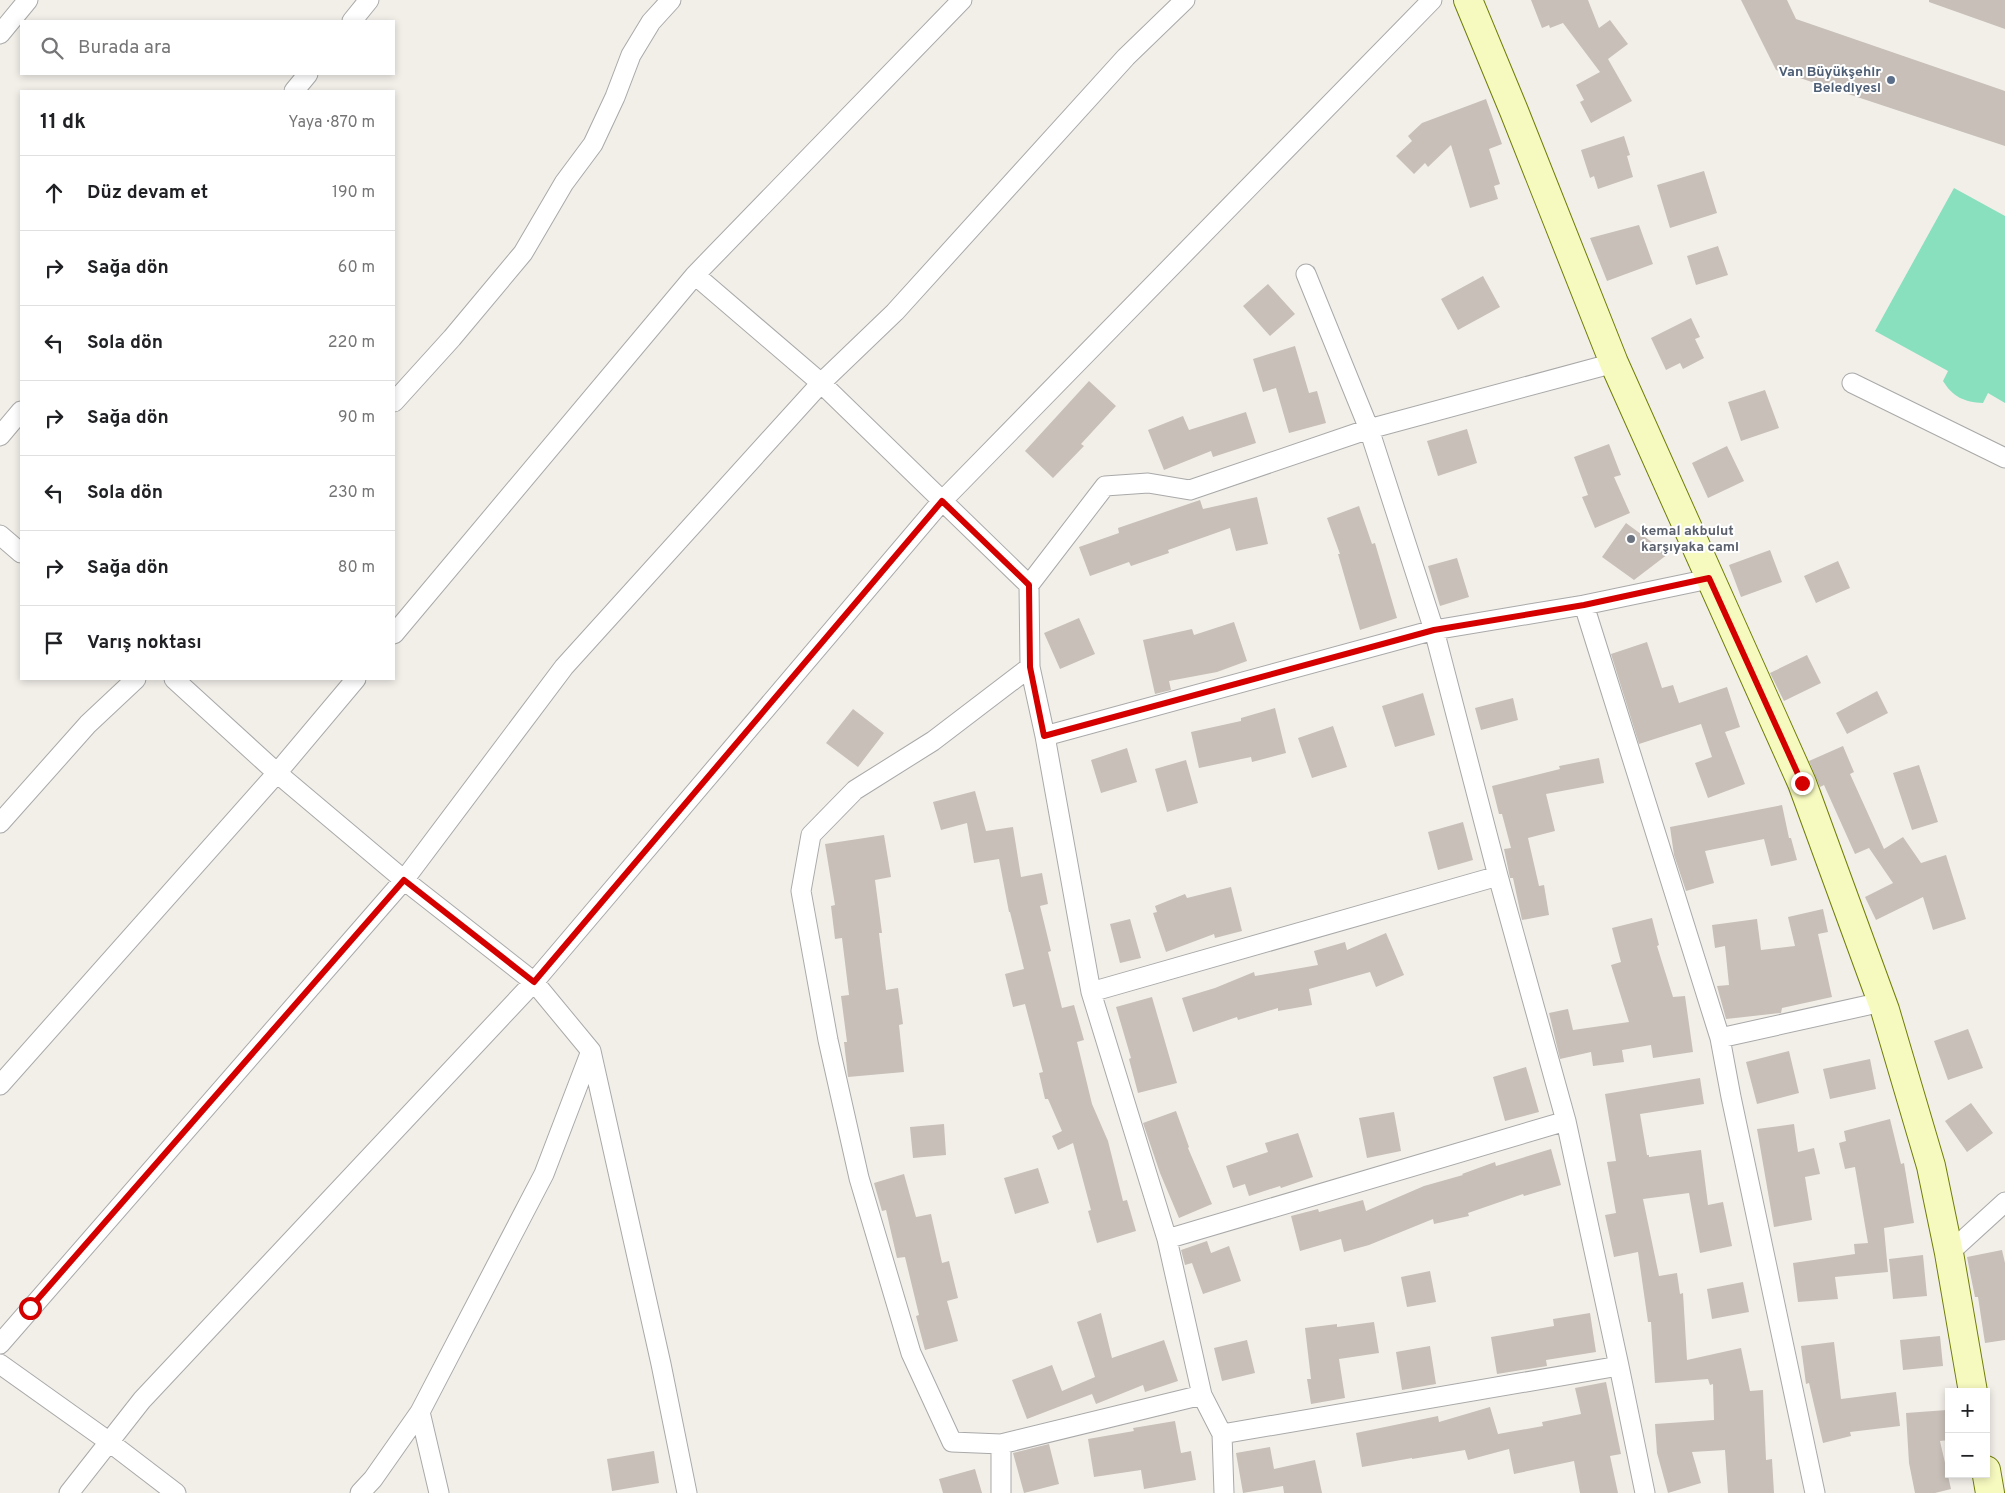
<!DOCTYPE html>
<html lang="tr">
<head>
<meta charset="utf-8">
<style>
  body { margin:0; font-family:Overpass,sans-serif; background:#f2f2f2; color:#202124 }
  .controls { position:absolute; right:15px; bottom:15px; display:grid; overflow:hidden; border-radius:0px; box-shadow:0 2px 8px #0003 }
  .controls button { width:45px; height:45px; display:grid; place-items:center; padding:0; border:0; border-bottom:1px solid #e0e0e0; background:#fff; color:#202124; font:25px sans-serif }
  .stop { position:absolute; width:15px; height:15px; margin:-11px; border:4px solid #d40000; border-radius:50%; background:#fff }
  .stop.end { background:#d40000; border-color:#fff; box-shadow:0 1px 5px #0008 }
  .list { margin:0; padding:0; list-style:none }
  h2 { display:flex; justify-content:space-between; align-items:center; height:65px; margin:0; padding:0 20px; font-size:21px }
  h2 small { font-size:16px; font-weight:400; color:#757577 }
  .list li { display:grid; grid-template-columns:32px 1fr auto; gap:15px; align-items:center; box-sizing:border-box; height:75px; padding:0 20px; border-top:1px solid #e0e0e0 }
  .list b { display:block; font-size:19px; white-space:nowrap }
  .list em { font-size:16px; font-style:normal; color:#757577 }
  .icon { flex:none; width:28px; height:28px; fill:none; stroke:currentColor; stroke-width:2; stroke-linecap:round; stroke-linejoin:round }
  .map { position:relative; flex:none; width:2005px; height:1493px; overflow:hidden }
  .search { position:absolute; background:#fff; box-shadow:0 2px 8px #0003; left:20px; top:20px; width:375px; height:55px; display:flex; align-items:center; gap:12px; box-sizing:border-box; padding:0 18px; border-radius:0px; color:#757577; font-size:19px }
  .panel { position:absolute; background:#fff; box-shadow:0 2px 8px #0003; left:20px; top:90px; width:375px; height:590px; border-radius:0px }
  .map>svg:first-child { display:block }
  .pitch { fill:#88e0be }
  .building { fill:#c7bfb8 }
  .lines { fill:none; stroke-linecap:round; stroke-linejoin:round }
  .street-casing { stroke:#a9a9a9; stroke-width:21 }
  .secondary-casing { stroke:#707d05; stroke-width:30 }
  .street { stroke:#fff; stroke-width:19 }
  .secondary { stroke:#f7fabf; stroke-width:28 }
  .route { stroke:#d40000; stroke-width:6 }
  .service-dot { fill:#5c6f8a; stroke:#fff; stroke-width:2 }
  .worship-dot { fill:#6b7280; stroke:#fff; stroke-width:2 }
  .labels { text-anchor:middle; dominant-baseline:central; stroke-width:4; stroke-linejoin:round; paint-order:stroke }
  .service-label { font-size:14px; font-weight:bold; fill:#4e5e75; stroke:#fff; text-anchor:end }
  .worship-label { font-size:14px; font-weight:bold; fill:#5b616d; stroke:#fff; text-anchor:start }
</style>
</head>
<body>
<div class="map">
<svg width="2005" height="1493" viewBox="0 0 2005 1493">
  <rect width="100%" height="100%" fill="#f2efe9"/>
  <path class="pitch" d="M1954 188 2005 216V403L1988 393 1983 403C1964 402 1953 397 1943 381L1948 371 1875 331Z"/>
  <path class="building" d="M1531 0H1588L1599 28 1610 20 1628 44 1608 59 1632 101 1591 123 1580 102 1584 100 1576 85 1600 72 1563 23 1550 28 1549 25 1542 28Z
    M1741 0H1787L1796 19 2005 91V146L1776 70Z
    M1929 0H2005V29L1929 2Z
    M1486 99 1502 144 1489 149 1500 184 1494 186 1498 199 1470 208 1451 145 1428 167 1425 163 1414 174 1396 156 1412 141 1408 136 1422 123Z
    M1624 136 1630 155 1627 156 1633 177 1598 189 1594 176 1590 178 1581 150Z
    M1704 171 1717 213 1670 228 1657 185Z
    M1639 225 1653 264 1607 281 1590 238Z
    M1718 246 1728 275 1696 285 1687 256Z
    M1483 276 1500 307 1458 330 1441 299Z
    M1268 284 1295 314 1270 336 1243 306Z
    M1691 318 1700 337 1695 339 1704 358 1683 369 1680 363 1666 370 1651 338Z
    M1295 346 1309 393 1317 391 1326 423 1289 433 1276 388 1263 392 1253 359Z
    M1089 381 1116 406 1081 444 1084 446 1053 478 1025 451Z
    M1765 390 1779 428 1741 441 1728 402Z
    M1246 412 1256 443 1213 457 1211 451 1164 470 1148 430 1183 416 1189 430Z
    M1467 429 1477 463 1438 476 1427 441Z
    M1609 444 1621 475 1614 477 1630 513 1595 528 1582 497 1588 495 1574 457Z
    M1727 446 1744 481 1708 498 1692 463Z
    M1257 497 1268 544 1236 551 1230 528 1168 550 1169 553 1131 566 1129 562 1090 576 1079 547 1119 533 1118 528 1200 500 1203 509Z
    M1359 506 1372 544 1375 543 1397 618 1360 630 1338 554H1340L1327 518Z
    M1626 523 1668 554 1634 580 1602 557Z
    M1770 550 1782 582 1741 597 1729 565Z
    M1457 558 1469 597 1440 606 1428 566Z
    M1838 561 1850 588 1816 603 1804 576Z
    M1079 618 1095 654 1060 669 1044 633Z
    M1234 622 1247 661 1217 672 1169 681 1171 690 1155 694 1143 640 1192 629 1194 635Z
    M1647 642 1662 688 1673 685 1679 703 1727 687 1740 727 1725 732 1745 784 1708 798 1695 763 1712 757 1701 724 1639 744 1611 654Z
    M1807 655 1821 683 1784 701 1770 673Z
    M1877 691 1888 713 1847 734 1836 713Z
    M1423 693 1435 735 1395 747 1382 706Z
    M1513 698 1518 720 1481 730 1475 708Z
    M1275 708 1286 753 1252 762 1251 757 1199 768 1191 732 1241 721V718Z
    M853 709 884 733 858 767 826 743Z
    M1333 726 1347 767 1312 778 1298 738Z
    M1843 746 1854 772 1850 774 1884 849 1903 837 1921 863 1946 855 1966 919 1933 930 1923 897 1876 920 1865 897 1893 883 1869 848 1855 854 1824 785 1820 787 1809 761Z
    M1127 748 1137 782 1101 793 1091 760Z
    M1599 758 1604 783 1546 794 1555 831 1528 838 1539 886 1544 885 1549 915 1522 920 1513 878H1510L1504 849 1511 848 1502 814H1499L1492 786 1560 769 1559 766Z
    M1186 760 1198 803 1167 812 1155 769Z
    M1919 765 1938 822 1912 830 1893 773Z
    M975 791 986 831 1013 827 1021 877 1042 873 1048 904 1040 906 1051 951 1048 952 1062 1008 1074 1005 1084 1040 1077 1042 1092 1104 1108 1141 1123 1201 1127 1200 1136 1231 1097 1243 1088 1211 1091 1210 1073 1143 1058 1150 1052 1136 1062 1131 1048 1099H1045L1039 1073 1043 1072 1025 1004 1013 1007 1005 974 1024 969 1010 912H1009L999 859 974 863 967 823 941 830 933 802Z
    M1782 805 1789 838H1791L1797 860 1771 866 1764 839 1705 851 1714 883 1686 891 1674 855 1670 827Z
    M1463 822 1473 860 1438 870 1428 832Z
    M884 835 891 877 875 880 882 933H879L886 990 898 988 903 1024 899 1025 904 1072 848 1077 844 1042H847L841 996 849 995 842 938 835 939 831 906 835 905 825 844Z
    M1231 887 1242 931 1215 938 1214 934 1166 952 1153 913 1157 912 1155 906 1185 894 1187 898Z
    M1823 909 1828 932 1818 934 1832 997 1782 1008 1781 1013 1726 1019 1717 986 1729 985 1725 946 1715 948 1712 925 1757 919 1761 950 1795 946 1788 917Z
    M1652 918 1659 945 1657 946 1673 997 1685 996 1693 1052 1653 1058 1651 1045 1622 1050 1624 1062 1593 1066 1591 1052 1560 1059 1549 1013 1568 1009 1573 1030 1629 1022 1611 965 1621 962 1612 928Z
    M1130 919 1141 958 1120 963 1110 924Z
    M1386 933 1404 975 1376 987 1370 972 1309 989 1312 1005 1278 1011V1008L1238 1020 1237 1017 1193 1032 1182 998 1215 988 1254 972 1255 976 1318 965 1314 951 1345 942 1347 950Z
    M1152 997 1177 1083 1138 1093 1129 1059 1131 1058 1116 1007Z
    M1968 1029 1983 1068 1948 1080 1934 1041Z
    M1789 1051 1799 1093 1757 1104 1746 1062Z
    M1870 1059 1876 1089 1830 1099 1823 1069Z
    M1526 1067 1539 1112 1505 1121 1493 1077Z
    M1700 1078 1704 1104 1640 1114 1647 1155H1649V1157L1701 1150 1708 1205 1723 1202 1732 1246 1700 1253 1689 1193 1643 1199 1659 1276 1677 1273 1680 1294 1683 1293 1687 1360 1741 1348 1750 1391 1763 1390 1766 1460 1772 1459 1774 1493H1728L1725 1450 1692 1452 1701 1483 1668 1493 1657 1453 1655 1424 1714 1420 1713 1384 1710 1385 1708 1379 1655 1383 1651 1322H1648L1638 1252 1614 1257 1605 1215 1616 1213 1607 1162 1616 1161 1605 1094Z
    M1971 1103 1993 1133 1967 1152 1945 1121Z
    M1176 1111 1189 1147 1188 1148 1212 1204 1179 1218 1160 1173 1143 1123Z
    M1394 1112 1401 1151 1367 1158 1359 1118Z
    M1890 1119 1901 1164 1904 1163 1914 1223 1884 1228 1888 1272 1835 1277 1838 1299 1798 1302 1793 1263 1855 1254 1854 1244 1868 1243 1855 1167 1845 1169 1839 1143 1846 1141 1844 1131Z
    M944 1124 946 1155 913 1158 910 1127Z
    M1794 1124 1798 1152 1814 1148 1820 1174 1805 1177 1812 1220 1774 1227 1757 1129Z
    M1298 1133 1313 1177 1281 1188 1280 1186 1249 1196 1245 1184 1233 1188 1226 1166 1268 1152 1265 1143Z
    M1551 1149 1561 1185 1524 1196 1523 1194 1468 1213 1469 1216 1434 1224 1433 1219 1369 1245 1344 1252 1341 1239 1300 1251 1291 1216 1318 1209 1319 1212 1363 1200 1366 1211 1424 1186 1463 1175 1462 1174 1495 1162 1496 1166Z
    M1038 1168 1049 1203 1015 1214 1004 1178Z
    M904 1174 916 1217 931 1214 942 1263 949 1261 958 1298 947 1301 958 1341 925 1350 916 1316 919 1315 905 1257 897 1258 886 1210 882 1211 874 1183Z
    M1207 1241 1211 1253 1229 1246 1241 1281 1203 1294 1192 1263 1185 1265 1181 1250Z
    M2002 1250 2005 1263V1340L1985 1343 1978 1297H1975L1967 1257Z
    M1923 1255 1927 1296 1893 1299 1889 1259Z
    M1430 1271 1436 1302 1407 1307 1401 1277Z
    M1743 1282 1749 1312 1712 1319 1707 1289Z
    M1101 1313 1112 1358 1164 1340 1178 1381 1145 1392 1143 1385 1096 1404 1092 1394 1027 1419 1012 1380 1052 1365 1062 1391 1095 1377 1077 1322Z
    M1590 1313 1596 1352 1546 1360 1547 1366 1497 1374 1491 1337 1554 1326 1553 1319Z
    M1374 1322 1379 1353 1339 1359 1345 1398 1311 1404 1307 1379H1311L1305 1328 1337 1324V1327Z
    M1940 1336 1943 1366 1903 1370 1900 1340Z
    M1247 1340 1255 1373 1222 1381 1214 1348Z
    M1834 1342 1841 1399 1896 1392 1900 1426 1850 1432 1851 1436 1823 1443 1809 1383 1806 1384 1801 1346Z
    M1430 1346 1436 1384 1402 1390 1396 1352Z
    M1606 1382 1621 1454 1610 1456 1618 1493H1580L1574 1461 1514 1474 1509 1449 1468 1460 1465 1450 1412 1459V1458L1362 1467 1356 1433 1438 1416 1439 1422 1490 1407 1498 1434 1543 1426 1542 1422 1581 1414 1575 1388Z
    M1947 1410 1949 1440 1940 1441 1951 1489 1935 1493H1915L1909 1463 1906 1413Z
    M1175 1421 1181 1453 1191 1451 1196 1480 1144 1489 1141 1470 1094 1477 1088 1439 1134 1431 1133 1428Z
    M1049 1444 1059 1484 1024 1493 1013 1453Z
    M1270 1447 1274 1469 1315 1460 1322 1493H1284L1283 1486 1243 1493 1236 1453Z
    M654 1451 659 1483 612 1491 607 1459Z
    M975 1469 982 1493H943L939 1479Z"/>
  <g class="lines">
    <g class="street-casing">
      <path id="street" d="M352 21 369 0
        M0 34 28 0
        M294 91 308 74
        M1306 274 1369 429 1434 630 1498 876 1566 1121 1619 1366 1645 1493
        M695 275 821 383 1029 585 1105 486 1148 483 1190 490 1369 429 1614 363
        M1852 383 2005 458
        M394 402 452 338 523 253 564 183 593 144 615 97 631 55 651 22 671 0
        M0 436 21 411
        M0 535 21 553
        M1029 585 1030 667 1045 736 1434 630 1584 605 1720 1038 1731 1097 1815 1493
        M1584 605 1709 579
        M394 634 695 275 962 0
        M1030 667 933 741 855 790 811 835 801 891 828 1040 859 1178 911 1353 952 1442 1001 1444 1202 1395
        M174 679 277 773 404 880 534 982 591 1051 661 1364 687 1493
        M1045 736 1091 992 1167 1239 1202 1395 1222 1434 1224 1493
        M0 823 88 724 136 679
        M1091 992 1498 876
        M1720 1038 1882 1002
        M0 1085 277 773 356 679
        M1167 1239 1566 1121
        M1949 1253 2005 1202
        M0 1344 404 880 564 667 821 383 895 312 1126 57 1185 0
        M0 1364 108 1441 176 1493
        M420 1412 439 1493
        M1222 1434 1619 1366
        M1001 1444V1493
        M69 1493 142 1400 534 982 942 501 1432 0
        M360 1493 373 1479 420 1412 544 1174 591 1051"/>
    </g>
    <g class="secondary-casing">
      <path id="secondary" d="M1468 0 1514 111 1614 363 1802 783 1885 1010 1931 1166 1949 1253 1973 1392
        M1986 1470 1990 1493"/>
    </g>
    <use href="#street" class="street"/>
    <use href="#secondary" class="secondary"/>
  </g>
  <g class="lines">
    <path class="route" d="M30 1308 404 880 534 982 942 501 1029 585 1030 667 1044 736 1434 630 1584 605 1709 578 1802 783"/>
  </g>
  <circle class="service-dot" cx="1891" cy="80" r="5"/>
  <circle class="worship-dot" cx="1631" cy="539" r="5"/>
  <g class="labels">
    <g class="service-label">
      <text x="1881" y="72">Van Büyükşehir<tspan x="1881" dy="16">Belediyesi</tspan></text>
    </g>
    <g class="worship-label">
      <text x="1641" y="531">kemal akbulut<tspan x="1641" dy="16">karşıyaka cami</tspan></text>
    </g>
  </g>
</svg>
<div class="controls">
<button>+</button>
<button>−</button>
</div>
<div class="stop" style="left:30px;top:1308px"></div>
<div class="stop end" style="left:1802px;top:783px"></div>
<div class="search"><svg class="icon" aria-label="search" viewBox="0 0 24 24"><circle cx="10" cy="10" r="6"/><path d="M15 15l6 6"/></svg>Burada ara</div>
<section class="panel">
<h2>11 dk<small>Yaya · 870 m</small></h2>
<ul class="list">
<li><svg class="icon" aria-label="ahead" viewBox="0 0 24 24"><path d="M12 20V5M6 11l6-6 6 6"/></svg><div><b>Düz devam et</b></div><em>190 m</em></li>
<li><svg class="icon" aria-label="right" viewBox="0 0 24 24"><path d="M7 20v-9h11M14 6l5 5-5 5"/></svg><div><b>Sağa dön</b></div><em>60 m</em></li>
<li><svg class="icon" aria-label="left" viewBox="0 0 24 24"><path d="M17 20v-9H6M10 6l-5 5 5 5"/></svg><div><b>Sola dön</b></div><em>220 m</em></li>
<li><svg class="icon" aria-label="right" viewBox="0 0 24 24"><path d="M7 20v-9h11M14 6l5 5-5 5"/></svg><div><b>Sağa dön</b></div><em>90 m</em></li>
<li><svg class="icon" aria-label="left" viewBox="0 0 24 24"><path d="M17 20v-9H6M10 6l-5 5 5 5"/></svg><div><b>Sola dön</b></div><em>230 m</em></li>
<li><svg class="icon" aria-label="right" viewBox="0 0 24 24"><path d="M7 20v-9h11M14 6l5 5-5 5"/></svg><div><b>Sağa dön</b></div><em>80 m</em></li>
<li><svg class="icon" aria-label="arrive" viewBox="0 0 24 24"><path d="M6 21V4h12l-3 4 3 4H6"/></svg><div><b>Varış noktası</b></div></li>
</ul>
</section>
</div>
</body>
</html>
